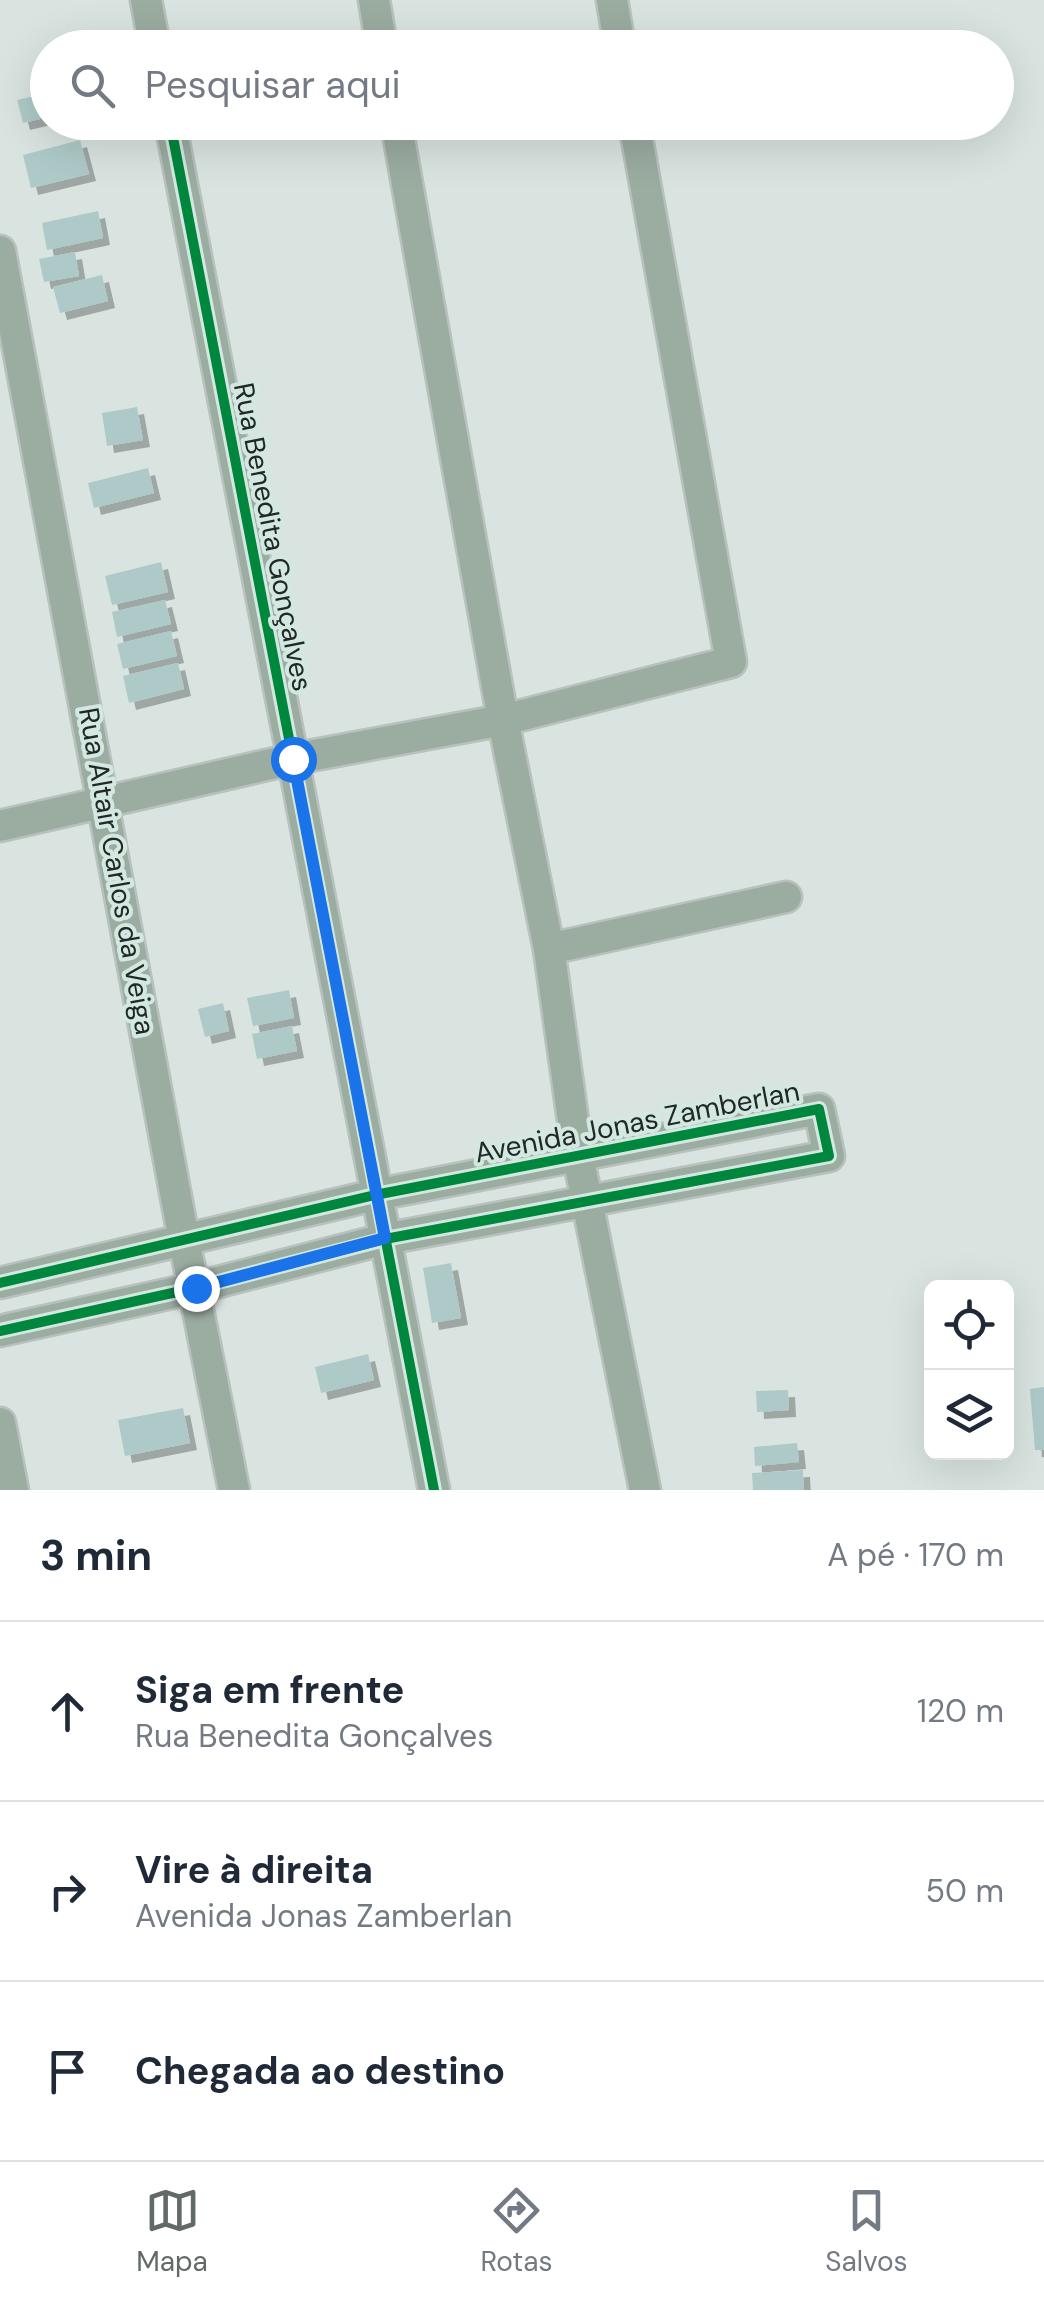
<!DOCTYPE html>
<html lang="pt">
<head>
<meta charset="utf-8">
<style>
  body { margin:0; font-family:"DM Sans",sans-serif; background:#f2f2f3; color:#1f2937 }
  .controls { position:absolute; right:30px; bottom:30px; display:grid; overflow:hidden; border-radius:15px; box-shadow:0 10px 40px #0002 }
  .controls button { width:90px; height:90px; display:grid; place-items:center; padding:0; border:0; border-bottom:2px solid #e0e1e3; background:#fff; color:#1f2937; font:50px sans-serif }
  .stop { position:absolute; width:30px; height:30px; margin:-22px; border:8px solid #1a73e8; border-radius:50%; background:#fff }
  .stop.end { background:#1a73e8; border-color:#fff; box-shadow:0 2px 10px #0008 }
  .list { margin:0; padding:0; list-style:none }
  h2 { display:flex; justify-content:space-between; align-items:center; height:130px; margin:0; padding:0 40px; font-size:42px }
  h2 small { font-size:32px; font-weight:400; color:#747a83 }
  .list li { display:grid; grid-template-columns:65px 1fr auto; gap:30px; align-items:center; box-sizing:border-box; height:180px; padding:0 40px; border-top:2px solid #e0e1e3 }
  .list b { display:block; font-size:38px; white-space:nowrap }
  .list p { margin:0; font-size:32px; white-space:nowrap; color:#747a83 }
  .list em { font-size:32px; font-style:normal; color:#747a83 }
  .icon { flex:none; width:55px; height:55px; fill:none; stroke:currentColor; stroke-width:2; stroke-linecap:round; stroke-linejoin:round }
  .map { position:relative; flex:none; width:1044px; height:1490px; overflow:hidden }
  .search { position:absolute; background:#fff; box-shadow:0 10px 40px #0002; left:30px; right:30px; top:30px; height:110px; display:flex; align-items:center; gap:25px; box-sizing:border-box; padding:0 35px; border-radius:55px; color:#747a83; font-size:38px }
  .sheet { height:670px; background:#fff }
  nav { display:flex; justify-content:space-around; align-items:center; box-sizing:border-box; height:140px; border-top:2px solid #e0e1e3; background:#fff; font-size:28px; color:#747a83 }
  nav a { display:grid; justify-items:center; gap:5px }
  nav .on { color:#616a67 }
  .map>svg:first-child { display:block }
  .building { fill:#aecac8; filter:url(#shadow) }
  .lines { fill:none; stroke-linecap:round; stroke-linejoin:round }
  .minor-casing { stroke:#b9c1be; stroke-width:35 }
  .minor { stroke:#9baca1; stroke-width:30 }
  .cycleway-casing { stroke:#d4e8e2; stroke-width:16 }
  .cycleway { stroke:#00873e; stroke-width:10 }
  .route { stroke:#1a73e8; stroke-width:12 }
  .labels { text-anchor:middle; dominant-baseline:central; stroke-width:8; stroke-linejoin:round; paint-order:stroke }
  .street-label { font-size:28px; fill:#212826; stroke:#d4e8e2 }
</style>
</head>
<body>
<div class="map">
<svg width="1044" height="1490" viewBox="0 0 1044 1490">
  <defs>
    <filter id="shadow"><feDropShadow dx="7" dy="7" stdDeviation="0" flood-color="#0004"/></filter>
  </defs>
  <rect width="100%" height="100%" fill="#d9e4e0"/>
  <path class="building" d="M48 93V117L23 123 17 100Z
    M80 140 89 174 31 188 23 155Z
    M98 211 103 238 47 250 42 223Z
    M75 252 79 276 44 282 39 259Z
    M102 275 108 301 60 313 53 287Z
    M137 407 143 440 107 446 102 413Z
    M148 468 154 493 94 508 88 483Z
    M161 562 168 592 112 605 105 576Z
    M165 600 171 624 117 637 112 612Z
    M171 631 177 656 123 669 117 644Z
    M178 663 184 689 129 703 123 676Z
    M289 990 294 1018 253 1026 247 998Z
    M223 1003 229 1031 205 1037 198 1009Z
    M292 1026 297 1051 257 1059 252 1034Z
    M451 1263 461 1318 432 1323 423 1268Z
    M368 1354 374 1380 321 1393 315 1367Z
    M1044 1387V1450H1035L1030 1389Z
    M788 1390 789 1410 757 1412 756 1391Z
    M183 1408 190 1443 125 1456 118 1420Z
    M797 1443 799 1462 755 1466 754 1447Z
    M803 1470 804 1490H753L752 1473Z"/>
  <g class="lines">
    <g class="minor-casing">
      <path id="minor" d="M146 0 155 48
        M374 0 382 48
        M612 0 620 48
        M170 122 434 1490
        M396 122 503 720 549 949 578 1156 645 1490
        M0 251 184 1240 234 1490
        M0 826 293 759 503 720 731 662 634 122
        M549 949 786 897
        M0 1283 375 1195 819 1109 829 1156 385 1239 195 1288 0 1331
        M0 1423 13 1490"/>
    </g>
    <use href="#minor" class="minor"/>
    <g class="cycleway-casing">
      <path id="cycleway" d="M170 122 434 1490
        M0 1283 375 1195 819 1109 829 1156 385 1239 195 1288 0 1331"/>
    </g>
    <use href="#cycleway" class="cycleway"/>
  </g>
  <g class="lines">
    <path class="route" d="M196 1288 385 1238 293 759"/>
  </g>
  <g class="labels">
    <g class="street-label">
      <text transform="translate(273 537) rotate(79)">Rua Benedita Gonçalves</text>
      <text transform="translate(117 871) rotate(80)">Rua Altair Carlos da Veiga</text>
      <text transform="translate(637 1122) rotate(-11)">Avenida Jonas Zamberlan</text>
    </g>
  </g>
</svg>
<div class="controls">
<button><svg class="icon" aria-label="locate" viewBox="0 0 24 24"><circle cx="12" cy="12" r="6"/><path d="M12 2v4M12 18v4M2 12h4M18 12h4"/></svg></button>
<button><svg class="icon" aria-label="layers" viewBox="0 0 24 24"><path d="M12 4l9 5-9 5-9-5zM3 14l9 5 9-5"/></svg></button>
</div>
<div class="stop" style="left:293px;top:759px"></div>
<div class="stop end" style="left:196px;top:1288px"></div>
<div class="search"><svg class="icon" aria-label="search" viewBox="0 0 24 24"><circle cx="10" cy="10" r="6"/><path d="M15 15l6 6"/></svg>Pesquisar aqui</div>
</div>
<section class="sheet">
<h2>3 min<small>A pé · 170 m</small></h2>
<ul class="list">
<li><svg class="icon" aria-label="ahead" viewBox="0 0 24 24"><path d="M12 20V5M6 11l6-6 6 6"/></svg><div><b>Siga em frente</b><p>Rua Benedita Gonçalves</p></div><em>120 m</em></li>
<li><svg class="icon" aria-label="right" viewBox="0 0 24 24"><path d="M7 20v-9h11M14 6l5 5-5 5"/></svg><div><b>Vire à direita</b><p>Avenida Jonas Zamberlan</p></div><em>50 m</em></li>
<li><svg class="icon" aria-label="arrive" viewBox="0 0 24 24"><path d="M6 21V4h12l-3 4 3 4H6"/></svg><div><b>Chegada ao destino</b></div></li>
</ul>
</section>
<nav>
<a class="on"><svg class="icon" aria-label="map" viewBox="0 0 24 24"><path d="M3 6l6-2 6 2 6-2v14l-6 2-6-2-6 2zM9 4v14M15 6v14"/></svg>Mapa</a>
<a><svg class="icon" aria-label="directions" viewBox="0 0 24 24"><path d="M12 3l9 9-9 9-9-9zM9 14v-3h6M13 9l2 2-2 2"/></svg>Rotas</a>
<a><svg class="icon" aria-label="saved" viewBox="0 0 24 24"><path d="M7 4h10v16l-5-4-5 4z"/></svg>Salvos</a>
</nav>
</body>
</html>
